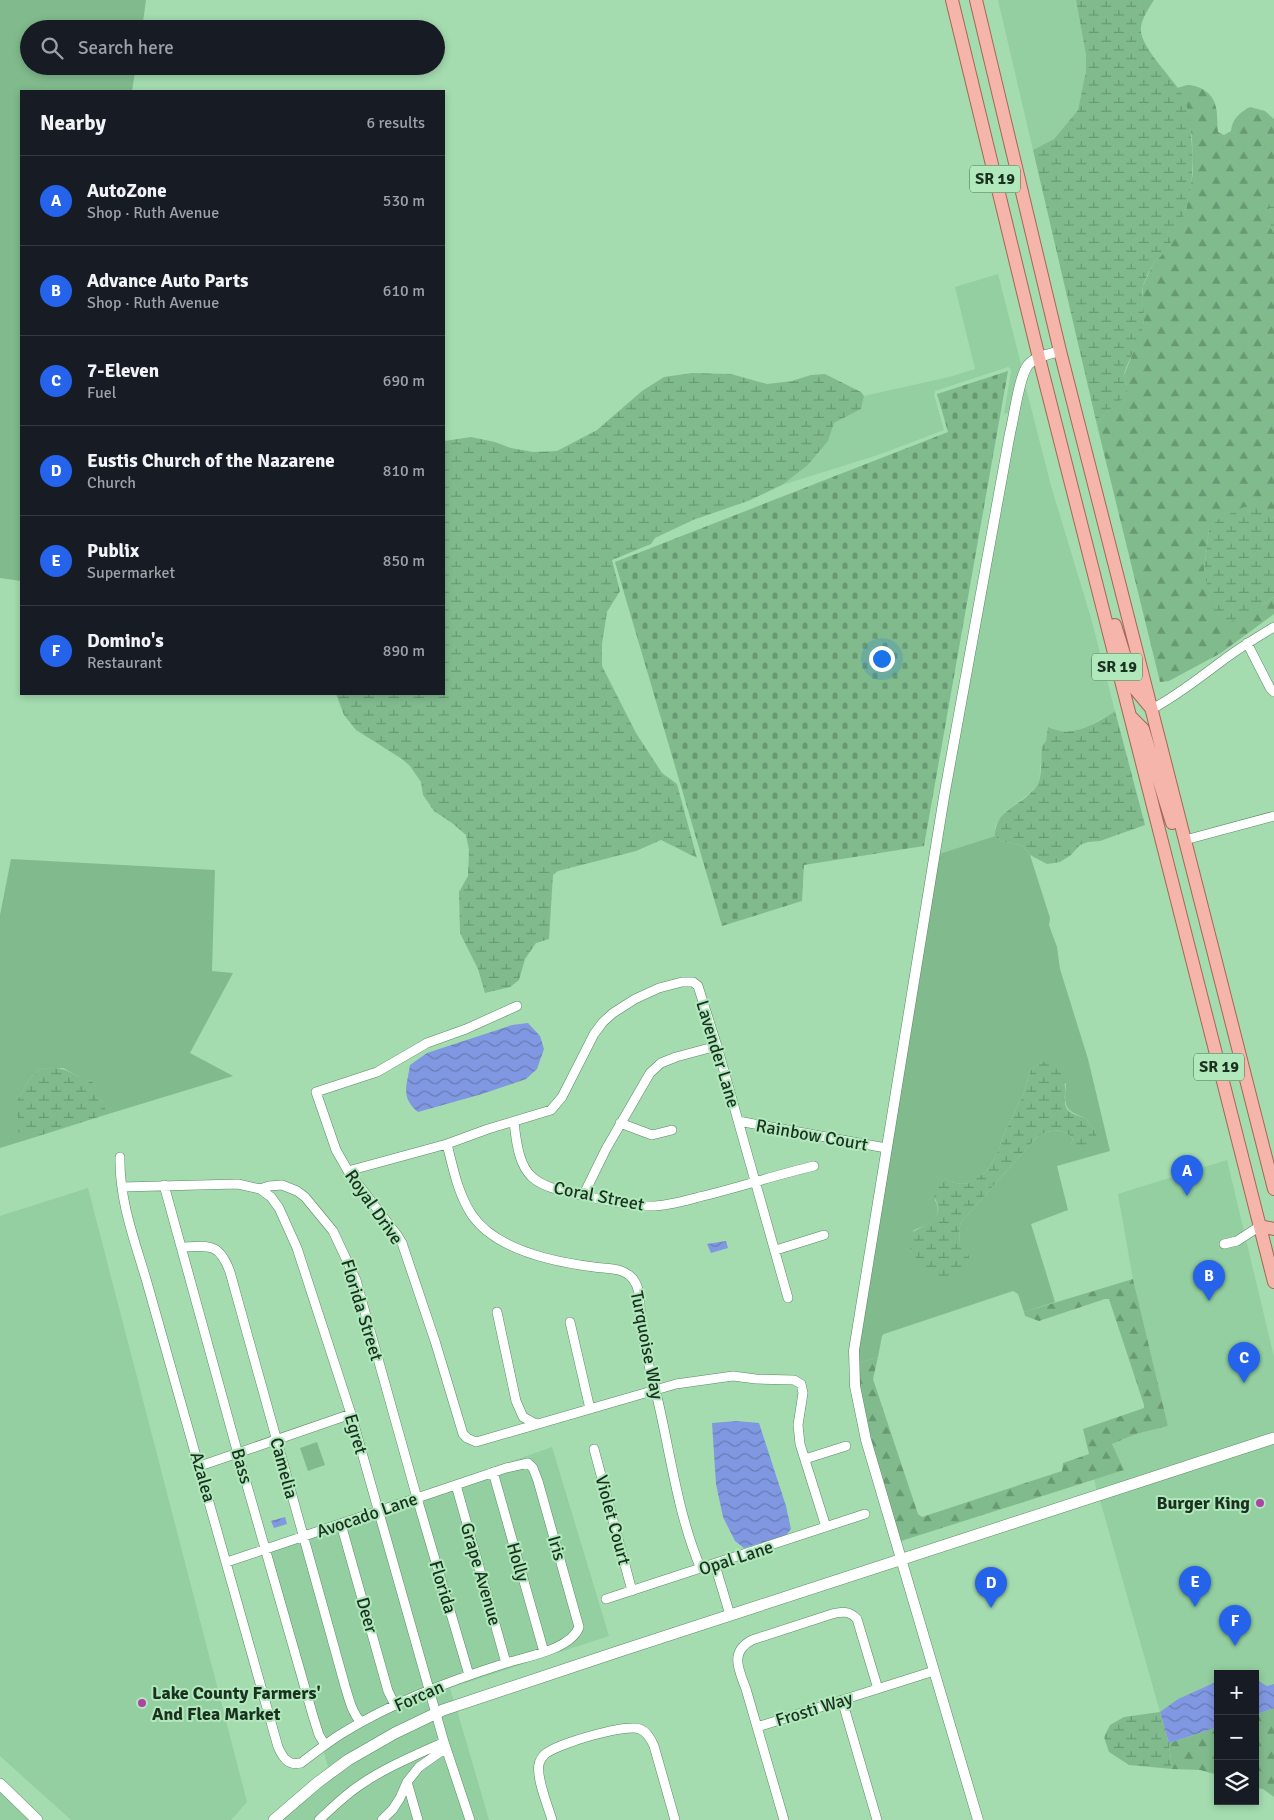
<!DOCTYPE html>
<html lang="en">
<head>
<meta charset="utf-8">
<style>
  body { margin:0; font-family:Signika,sans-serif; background:#20242c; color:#f1f3f6 }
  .controls { position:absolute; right:15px; bottom:15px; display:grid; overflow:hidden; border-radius:0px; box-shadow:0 2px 8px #0003 }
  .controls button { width:45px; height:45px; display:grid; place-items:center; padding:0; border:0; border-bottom:1px solid #363941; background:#171b24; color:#f1f3f6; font:25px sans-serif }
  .you { position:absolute; left:881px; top:658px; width:18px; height:18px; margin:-12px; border:4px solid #fff; border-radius:50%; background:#1a73e8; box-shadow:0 0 0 8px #1a73e833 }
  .badge { display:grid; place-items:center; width:32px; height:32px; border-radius:50%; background:#2563eb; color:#fff; font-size:16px; font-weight:700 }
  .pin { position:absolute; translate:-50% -41px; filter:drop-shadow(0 1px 2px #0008) }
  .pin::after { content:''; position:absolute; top:26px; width:18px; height:15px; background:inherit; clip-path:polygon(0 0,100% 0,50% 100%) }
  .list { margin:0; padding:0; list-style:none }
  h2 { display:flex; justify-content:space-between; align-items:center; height:65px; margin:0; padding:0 20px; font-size:21px }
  h2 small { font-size:16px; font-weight:400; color:#9ea1a6 }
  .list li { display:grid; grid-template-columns:32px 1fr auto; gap:15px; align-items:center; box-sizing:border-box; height:90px; padding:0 20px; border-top:1px solid #363941 }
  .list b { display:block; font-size:19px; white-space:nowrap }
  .list p { margin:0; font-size:16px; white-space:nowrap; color:#9ea1a6 }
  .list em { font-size:16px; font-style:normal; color:#9ea1a6 }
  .icon { flex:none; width:28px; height:28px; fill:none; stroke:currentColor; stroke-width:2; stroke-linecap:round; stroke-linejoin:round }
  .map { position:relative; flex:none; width:1274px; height:1820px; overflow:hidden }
  .search { position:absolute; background:#171b24; box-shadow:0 2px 8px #0003; left:20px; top:20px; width:425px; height:55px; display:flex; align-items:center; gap:12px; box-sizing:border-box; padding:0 18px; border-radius:28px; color:#9ea1a6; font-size:19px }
  .panel { position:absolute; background:#171b24; box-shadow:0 2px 8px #0003; left:20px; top:90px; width:425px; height:605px; border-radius:0px }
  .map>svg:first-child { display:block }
  .built { fill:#93cfa0 }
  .grass { fill:#81bb8d; fill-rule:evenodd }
  .forest { fill:url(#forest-firs) }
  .wetland { fill:url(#wetland-marsh) }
  .cemetery { fill:url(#cemetery-stones) }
  .water { fill:url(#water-waves) }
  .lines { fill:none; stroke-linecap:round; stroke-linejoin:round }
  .minor-casing { stroke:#568a62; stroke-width:10 }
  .tertiary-casing { stroke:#568a62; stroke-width:11 }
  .secondary-casing { stroke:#568a62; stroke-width:12 }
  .primary-casing { stroke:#a46755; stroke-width:14 }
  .minor { stroke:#fff; stroke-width:9 }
  .tertiary { stroke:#fff; stroke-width:10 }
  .secondary { stroke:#fff; stroke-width:11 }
  .primary { stroke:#f5b5aa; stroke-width:12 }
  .poi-dot { fill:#ac43a5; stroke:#b1e9bc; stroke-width:2 }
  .labels { text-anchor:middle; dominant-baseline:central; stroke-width:4; stroke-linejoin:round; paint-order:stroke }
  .shield { fill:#b1e9bc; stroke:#48684f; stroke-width:1 }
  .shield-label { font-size:16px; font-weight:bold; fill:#1b3120 }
  .street-label { font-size:18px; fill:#1b3120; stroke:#b1e9bc }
  .poi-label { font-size:18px; font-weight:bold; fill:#1b3120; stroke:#b1e9bc; text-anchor:end }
</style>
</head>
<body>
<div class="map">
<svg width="1274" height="1820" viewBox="0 0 1274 1820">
  <defs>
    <pattern id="forest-firs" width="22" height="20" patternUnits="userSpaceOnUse" patternTransform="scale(1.25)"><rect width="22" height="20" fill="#81bb8d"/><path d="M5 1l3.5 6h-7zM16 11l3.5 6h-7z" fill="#699973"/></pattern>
    <pattern id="wetland-marsh" width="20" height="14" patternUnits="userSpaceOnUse" patternTransform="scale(1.25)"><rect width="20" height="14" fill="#81bb8d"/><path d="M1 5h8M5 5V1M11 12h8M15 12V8" fill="none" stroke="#699973"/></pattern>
    <pattern id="cemetery-stones" width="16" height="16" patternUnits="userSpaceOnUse" patternTransform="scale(1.25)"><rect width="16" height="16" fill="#81bb8d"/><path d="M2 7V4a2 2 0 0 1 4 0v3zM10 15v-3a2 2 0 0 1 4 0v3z" fill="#699973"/></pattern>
    <pattern id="water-waves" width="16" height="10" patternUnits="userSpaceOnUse" patternTransform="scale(1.25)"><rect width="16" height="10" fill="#8097e1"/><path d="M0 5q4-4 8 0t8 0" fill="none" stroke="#687cb6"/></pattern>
  </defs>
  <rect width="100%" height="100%" fill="#a4dcaf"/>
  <path class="built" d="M998 0H1076L1086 55V71L1078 110 1054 139 1033 150Z
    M998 274 1022 368 1011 412 1004 414 1011 372 1010 368 1008 367 935 391 934 395 944 430 878 455 782 485 807 466 828 441 834 423 861 409 864 396 949 377 975 369 955 287Z
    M1025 384 1051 486 1091 618 1115 711 1087 727 1074 731H1055L1042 746 1039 783 1030 793 1005 812 995 826V836L939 854 1014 435Z
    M1227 1160 1274 1357V1434L1097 1492 1094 1479 1124 1470 1112 1444 1136 1434 1168 1426 1133 1279 1118 1194Z
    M88 1188 247 1802 231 1820H71L0 1756V1216Z
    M1274 1443V1684L1267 1686 1259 1682 1255 1679V1674H1218V1681L1178 1699 1160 1712 1100 1500Z
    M552 1447 609 1636 450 1688 454 1702 422 1714 393 1729 317 1777 328 1767 266 1547Z
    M457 1710 489 1820H281L350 1764 426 1722Z
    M0 1790 31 1820H0Z"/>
  <path class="grass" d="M0 0H146L142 29H29V66H136L132 91H21V581L0 578Z
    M995 836 1001 841 1023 846 1030 855 1050 918 1049 925 1057 947 1060 969 1088 1059 1110 1151 1057 1166 1068 1210 1031 1224 1055 1302 1024 1312 1018 1294 1013 1291 884 1334 882 1336 878 1357 858 1363V1350L939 854ZM1044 1061 1066 1084C1064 1106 1064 1111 1086 1118L1096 1133 1071 1144 1073 1139C1064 1127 1049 1129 1037 1137L961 1222 959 1230 960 1244 912 1231C926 1225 945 1219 935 1200L944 1178 951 1182 962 1184 971 1183 987 1171 997 1154 1003 1136 1023 1095 1031 1070Z
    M11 859 215 870 212 971 233 973 190 1053 233 1076 105 1115V1103L96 1098V1087L92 1081 85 1080 63 1068 41 1069 31 1077 18 1099V1127L26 1135H42L0 1148V915Z
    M317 1442 325 1465 308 1471 300 1448Z"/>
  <path class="forest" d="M1187 85C1198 85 1212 92 1215 104 1218 112 1217 123 1218 132L1224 135 1231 131C1232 119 1240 112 1250 107L1265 111 1274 119V189L1269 213 1271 228 1274 233V518L1269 515 1209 528 1204 570 1261 606 1274 597V614L1221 653 1169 681 1160 682 1097 425 1127 386 1124 375 1142 330 1144 321 1142 299 1143 286 1153 264 1166 250 1186 209 1190 190 1193 172 1192 137 1184 98 1177 88Z
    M1133 1279 1168 1426 1136 1434 1112 1444 1124 1470 901 1541C883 1484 861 1424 858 1363L878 1357 873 1379 918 1514 922 1517 1062 1471 1063 1463 1089 1454 1083 1429 1144 1408V1405L1109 1299H1105L1039 1321 1025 1316 1024 1312Z
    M1274 1708V1797L1263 1789 1255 1788V1715Z
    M1218 1727V1775L1200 1770 1172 1769 1169 1743Z"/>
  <path class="wetland" d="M1076 0H1154C1149 8 1142 18 1141 27 1138 47 1176 80 1184 98 1190 112 1191 132 1192 147 1195 182 1187 220 1167 249 1164 254 1158 258 1154 263 1150 268 1147 277 1144 283 1139 296 1145 309 1144 321 1142 340 1129 357 1124 374L1127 386V395L1119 402 1114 404 1097 425 1033 150 1054 139 1078 110 1086 71V55Z
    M1274 189V233C1266 222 1269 201 1274 189Z
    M692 373 731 374 767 384 792 381 811 375 825 374 861 392 864 396 861 409 834 423 828 441 807 466 782 485 748 501 693 520 655 538 651 544 612 560 620 591 607 612 602 644V666L636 733 662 773 677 784 697 858 661 840 636 851 558 871 553 875 549 939 536 943 525 959 519 980 510 987 485 993 478 969 460 933 459 892 468 876 469 850 466 835 452 823 434 811 423 795 421 782 410 766 402 759 356 730 344 715 336 694H444V441L471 437 495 442 511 448 533 452 557 451 597 430 642 391 664 377Z
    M1244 507 1262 508 1274 518V597L1261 606 1230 622H1221L1214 615 1204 570 1209 528 1219 519Z
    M1115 711 1145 825 1100 841 1088 842 1080 845 1071 855 1060 862 1047 864 1030 855 1023 846 1001 841 995 836C995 807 1025 806 1038 784 1042 777 1041 755 1042 746L1046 741 1048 727C1072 739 1095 724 1115 711Z
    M1044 1061C1058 1067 1066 1074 1065 1091 1065 1095 1064 1102 1066 1107 1069 1114 1079 1116 1086 1118L1096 1133 1097 1140 1089 1151 1079 1149 1071 1144 1073 1139C1064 1127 1049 1129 1037 1137L961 1222 959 1230 960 1244 966 1248 971 1263 965 1272 940 1279C925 1267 909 1257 907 1237 915 1228 941 1222 938 1207 937 1201 933 1194 931 1188L934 1181 944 1178 951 1182 962 1184 970 1183 987 1171 997 1154 1003 1136 1023 1095 1031 1070Z
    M54 1068C69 1068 78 1079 92 1081L96 1087V1098L105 1103V1115L42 1135H26L18 1132V1099L31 1077 41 1069Z
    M1160 1712 1169 1743 1172 1769 1129 1765 1109 1752 1104 1737 1110 1725 1124 1717Z"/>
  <path class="cemetery" d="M1008 371 924 846 804 865 802 901 722 926 615 562 948 432 937 394Z"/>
  <path class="water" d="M528 1023 540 1036 544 1049 537 1069 526 1079 482 1094 418 1112C400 1097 407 1086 410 1065L427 1053 512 1025Z
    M726 1241 728 1248 711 1253 707 1244Z
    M737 1421 759 1423 786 1506 791 1529 783 1539 760 1543 744 1548 735 1541 723 1517 716 1484 712 1423Z
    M285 1517 287 1524 274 1528 271 1521Z
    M1255 1679 1267 1686 1274 1684V1708L1255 1715Z
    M1218 1681V1727L1169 1743 1160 1712 1178 1699Z"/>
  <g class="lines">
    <g class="minor-casing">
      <path id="minor" d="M1247 643 1270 688 1274 692
        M1152 709C1178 695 1199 678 1222 661 1239 648 1256 638 1274 627
        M1185 840 1274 816
        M517 1006 466 1029 427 1043 377 1072 316 1092 336 1150 348 1171 397 1235 402 1243 435 1341 463 1434 467 1438 476 1442 676 1384 733 1376 756 1379 794 1380 801 1384 803 1393 798 1425 800 1444 826 1527
        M738 1121 886 1148
        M514 1122C520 1180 531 1185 586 1196 607 1201 629 1206 651 1206 667 1206 684 1201 699 1197 738 1188 775 1175 814 1166
        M620 1123 652 1135 672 1130
        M447 1144C453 1168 458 1194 472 1215 496 1250 554 1262 594 1267 608 1269 623 1267 633 1279 642 1291 639 1305 641 1319 642 1332 644 1344 647 1357 650 1371 655 1386 658 1401 671 1457 678 1515 701 1569
        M120 1157C119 1199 134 1239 146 1279L278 1747C283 1758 288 1766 301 1763 314 1753 327 1743 341 1734 391 1703 447 1682 503 1664 524 1657 571 1650 579 1627L538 1481 533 1468 528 1463 506 1468 227 1562
        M348 1171 447 1144 488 1129 551 1110 562 1097 594 1034 603 1022 613 1013 635 999 659 988 682 982H693L698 986 717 1046 788 1298
        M164 1185 238 1454 313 1716 319 1735 325 1745
        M122 1187 238 1184 260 1189 269 1186 282 1185 297 1191 305 1197 333 1231 356 1280 417 1498 469 1675
        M260 1189 271 1197 279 1208 297 1248 351 1414 444 1742 470 1820
        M583 1196 606 1149 650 1073 661 1063 676 1057 717 1046
        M1224 1244 1237 1241 1260 1226
        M181 1247C209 1246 219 1242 230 1272L345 1686C349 1699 352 1713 361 1722
        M776 1250 824 1235
        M497 1312 516 1401 523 1417 536 1424
        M570 1322 590 1409
        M594 1449 632 1591
        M805 1459 846 1446
        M200 1466 351 1414
        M493 1472 544 1652
        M456 1485 506 1663
        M341 1524 388 1691 395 1705
        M715 1565 730 1615
        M606 1599 865 1514
        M842 1700 877 1820
        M757 1727 934 1671
        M407 1782 418 1820
        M319 1820C332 1808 345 1795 360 1785 386 1767 416 1755 444 1742
        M382 1820 393 1809 400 1798 407 1782 419 1767 446 1748
        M552 1820C548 1806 536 1778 539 1764 540 1760 542 1757 545 1754 557 1744 626 1723 640 1729 647 1732 651 1739 654 1746L675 1820
        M784 1820 746 1689C739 1670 729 1652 752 1640L832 1614C841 1612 849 1610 857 1619L878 1689"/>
    </g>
    <g class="tertiary-casing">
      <path id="tertiary" d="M978 1820 866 1440 855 1386 854 1350 944 797 1010 433C1014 418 1019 376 1028 365 1035 356 1051 354 1060 351"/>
    </g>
    <g class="secondary-casing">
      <path id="secondary" d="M0 1784 37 1820
        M274 1820 317 1783 348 1760 395 1733 443 1710 617 1652 1274 1438"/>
    </g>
    <g class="primary-casing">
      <path id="primary" d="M952 0 1039 358 1274 1282
        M976 0 1060 351 1274 1189
        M1115 625 1135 689 1150 707
        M1131 717 1143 729 1172 823
        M1260 1226 1274 1229"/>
    </g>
    <use href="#minor" class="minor"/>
    <use href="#tertiary" class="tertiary"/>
    <use href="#secondary" class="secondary"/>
    <use href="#primary" class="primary"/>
  </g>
  <g class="poi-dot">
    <circle cx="1260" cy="1503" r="5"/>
    <circle cx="142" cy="1703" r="5"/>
  </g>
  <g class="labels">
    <g class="shield">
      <rect x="970" y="165.5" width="50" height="27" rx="4"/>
      <rect x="1092" y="653.5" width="50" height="27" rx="4"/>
      <rect x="1194" y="1053.5" width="50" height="27" rx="4"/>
    </g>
    <g class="shield-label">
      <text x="995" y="179">SR 19</text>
      <text x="1117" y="667">SR 19</text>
      <text x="1219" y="1067">SR 19</text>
    </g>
    <g class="street-label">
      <text transform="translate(718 1054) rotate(73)">Lavender Lane</text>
      <text transform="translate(812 1135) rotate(10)">Rainbow Court</text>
      <text transform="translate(599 1196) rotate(11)">Coral Street</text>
      <text transform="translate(374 1207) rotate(55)">Royal Drive</text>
      <text transform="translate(362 1310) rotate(73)">Florida Street</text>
      <text transform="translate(647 1345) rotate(79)">Turquoise Way</text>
      <text transform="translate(356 1434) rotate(74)">Egret</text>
      <text transform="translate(242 1466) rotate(74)">Bass</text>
      <text transform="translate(284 1468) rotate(75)">Camelia</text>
      <text transform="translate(203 1477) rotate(74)">Azalea</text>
      <text transform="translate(367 1515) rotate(-19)">Avocado Lane</text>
      <text transform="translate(613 1520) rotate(75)">Violet Court</text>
      <text transform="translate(557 1548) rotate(74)">Iris</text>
      <text transform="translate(736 1558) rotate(-18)">Opal Lane</text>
      <text transform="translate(518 1562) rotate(74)">Holly</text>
      <text transform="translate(481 1574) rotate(74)">Grape Avenue</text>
      <text transform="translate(443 1587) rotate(73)">Florida</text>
      <text transform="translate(367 1615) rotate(74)">Deer</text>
      <text transform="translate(419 1696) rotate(-24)">Forcan</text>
      <text transform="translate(814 1709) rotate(-17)">Frosti Way</text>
    </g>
    <g class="poi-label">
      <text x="1250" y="1503">Burger King</text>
      <text x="152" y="1693" text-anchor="start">Lake County Farmers'<tspan x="152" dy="21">And Flea Market</tspan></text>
    </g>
  </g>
</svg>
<div class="controls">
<button>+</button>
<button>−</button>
<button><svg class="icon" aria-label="layers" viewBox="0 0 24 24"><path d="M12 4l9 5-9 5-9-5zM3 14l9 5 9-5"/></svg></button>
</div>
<div class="you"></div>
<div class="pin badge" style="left:1187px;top:1196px">A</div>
<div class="pin badge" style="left:1209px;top:1301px">B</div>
<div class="pin badge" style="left:1244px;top:1383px">C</div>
<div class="pin badge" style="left:991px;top:1608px">D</div>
<div class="pin badge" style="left:1195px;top:1607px">E</div>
<div class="pin badge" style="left:1235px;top:1646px">F</div>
<div class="search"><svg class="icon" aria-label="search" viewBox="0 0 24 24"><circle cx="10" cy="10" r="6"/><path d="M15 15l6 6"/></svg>Search here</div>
<section class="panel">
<h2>Nearby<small>6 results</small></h2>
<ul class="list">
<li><span class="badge">A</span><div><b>AutoZone</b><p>Shop · Ruth Avenue</p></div><em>530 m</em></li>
<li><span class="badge">B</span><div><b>Advance Auto Parts</b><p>Shop · Ruth Avenue</p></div><em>610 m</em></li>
<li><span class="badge">C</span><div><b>7-Eleven</b><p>Fuel</p></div><em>690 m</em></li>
<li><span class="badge">D</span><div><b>Eustis Church of the Nazarene</b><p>Church</p></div><em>810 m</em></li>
<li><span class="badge">E</span><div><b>Publix</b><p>Supermarket</p></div><em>850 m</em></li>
<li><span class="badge">F</span><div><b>Domino's</b><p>Restaurant</p></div><em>890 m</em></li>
</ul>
</section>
</div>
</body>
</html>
